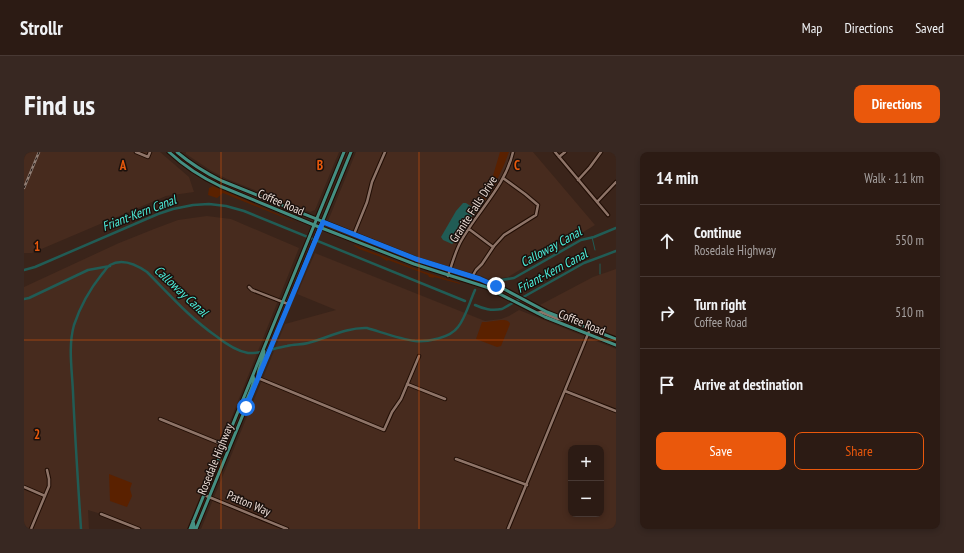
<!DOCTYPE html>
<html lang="en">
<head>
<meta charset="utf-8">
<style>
  body { margin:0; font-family:"PT Sans Narrow",sans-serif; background:#382822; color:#f1f3f6 }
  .controls { position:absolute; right:12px; bottom:12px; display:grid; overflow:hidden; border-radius:8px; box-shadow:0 2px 6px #0003 }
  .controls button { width:36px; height:36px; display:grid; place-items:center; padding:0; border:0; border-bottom:1px solid #483934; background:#2c1b14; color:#f1f3f6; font:20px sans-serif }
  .stop { position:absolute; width:12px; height:12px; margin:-9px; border:3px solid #1a73e8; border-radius:50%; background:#fff }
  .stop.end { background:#1a73e8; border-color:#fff; box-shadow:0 1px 4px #0008 }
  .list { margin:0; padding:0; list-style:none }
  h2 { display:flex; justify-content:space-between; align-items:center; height:52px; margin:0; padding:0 16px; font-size:17px }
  h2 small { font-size:13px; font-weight:400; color:#a6a1a0 }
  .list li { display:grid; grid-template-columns:26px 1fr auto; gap:12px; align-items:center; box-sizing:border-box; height:72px; padding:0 16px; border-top:1px solid #483934 }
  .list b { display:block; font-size:15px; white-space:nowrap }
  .list p { margin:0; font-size:13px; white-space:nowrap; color:#a6a1a0 }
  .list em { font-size:13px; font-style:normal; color:#a6a1a0 }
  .actions { display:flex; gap:8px; padding:12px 16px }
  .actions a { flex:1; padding:9px 0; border:1px solid #ea580c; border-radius:8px; text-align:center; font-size:14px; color:#ea580c }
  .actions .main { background:#ea580c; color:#fff }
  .icon { flex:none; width:22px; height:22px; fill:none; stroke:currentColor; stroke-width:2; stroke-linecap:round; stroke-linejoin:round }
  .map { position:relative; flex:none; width:592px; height:377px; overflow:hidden; border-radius:8px }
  header { display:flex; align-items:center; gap:24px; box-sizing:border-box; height:56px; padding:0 20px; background:#2c1b14; border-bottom:1px solid #483934 }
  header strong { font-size:19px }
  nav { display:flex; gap:22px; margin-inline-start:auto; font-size:14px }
  .intro { display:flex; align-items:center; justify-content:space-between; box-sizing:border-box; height:96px; padding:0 24px }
  h1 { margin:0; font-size:28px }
  .button { padding:10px 18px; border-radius:8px; background:#ea580c; color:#fff; font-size:14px; font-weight:700 }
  main { display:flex; gap:24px; padding:0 24px }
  aside { flex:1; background:#2c1b14; border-radius:8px; box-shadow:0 2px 6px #0003 }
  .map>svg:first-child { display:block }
  .built { fill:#472b1e; fill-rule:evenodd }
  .green { fill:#5a2100 }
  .water { fill:#215c55 }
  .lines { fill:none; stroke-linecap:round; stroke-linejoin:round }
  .stream { stroke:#215c55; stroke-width:1 }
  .canal { stroke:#215c55; stroke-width:2.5 }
  .minor-casing { stroke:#200d04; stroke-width:4.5 }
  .major-casing { stroke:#200d04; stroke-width:5 }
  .minor { stroke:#8e7468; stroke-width:2.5 }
  .major { stroke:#448f82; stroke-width:3 }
  .rail-casing { stroke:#917f76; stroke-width:2.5 }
  .rail { stroke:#1a100c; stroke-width:1; stroke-dasharray:3; stroke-linecap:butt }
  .route { stroke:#1a73e8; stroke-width:5 }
  .grid { fill:none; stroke:#e8590c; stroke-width:1; stroke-opacity:0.55 }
  .labels { text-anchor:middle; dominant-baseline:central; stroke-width:3; stroke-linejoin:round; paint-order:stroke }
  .street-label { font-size:12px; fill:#ebdcd5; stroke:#1a100c }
  .water-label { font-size:13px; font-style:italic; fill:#4cedda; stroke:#1a100c }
  .grid-label { font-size:13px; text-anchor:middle; font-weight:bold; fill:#e8590c; stroke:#1a100c; stroke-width:3; stroke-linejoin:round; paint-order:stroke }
</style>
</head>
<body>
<header>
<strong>Strollr</strong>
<nav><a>Map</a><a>Directions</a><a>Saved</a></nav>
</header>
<div class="intro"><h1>Find us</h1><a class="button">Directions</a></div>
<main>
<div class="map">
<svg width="592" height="377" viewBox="0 0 592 377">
  <rect width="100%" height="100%" fill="#3a241a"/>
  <path class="built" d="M0 0H136L165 25 170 40 142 44 8 101H0Z
    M162 0H315L291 58 286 60 203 27 186 18 162 2Z
    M332 0H509L571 73 484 125 464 127 458 124 405 109 304 69Z
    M183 64 207 67 275 96 163 377H116L77 362 64 358 65 377H0V135L95 91 130 77 154 68Z
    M291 101 461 169 477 167 485 164 495 158 592 197V377H177L261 172 312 158 273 142ZM547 296H577V362H547Z
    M592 117V184L530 160 516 153 569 125Z"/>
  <path class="green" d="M476 0H485L480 13 473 28V30L459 51 455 53 453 52 465 37Z
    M189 34 254 62 273 71 199 41 193 46 184 43 185 36Z
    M329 93H331L395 118 436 131V132L410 125 409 126 405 125 404 123 364 108 363 109 358 106 357 105 335 97Z
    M477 168C481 168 485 168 486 172L477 194 473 195 452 187 458 170H462Z
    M85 322 108 331 106 337 108 344 103 355 86 349Z"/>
  <path class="water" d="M439 51H442L452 58 431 90 428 92 419 88 417 85 432 59Z"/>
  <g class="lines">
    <path class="stream" d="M568 85 571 98
      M576 112V122"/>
    <path class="canal" d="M0 118 11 115 134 62 149 57 169 53 185 52 202 54 220 59 441 149
      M471 129 490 126 557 88 570 85 592 76
      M0 147 5 146 64 118 86 114
      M451 153C460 157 467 159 478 157L560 111 592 99
      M57 377C54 331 51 286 49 240 48 218 44 194 50 173 56 155 66 137 78 122 80 120 83 115 86 113 98 106 113 113 123 120 145 142 166 166 192 184 202 192 212 199 224 201 237 202 250 196 263 194 270 192 277 193 284 191 303 186 323 175 343 176 357 180 376 187 391 189 404 190 426 186 434 175 441 167 446 149 451 138"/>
    <g class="minor-casing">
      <path id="minor" d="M112 0 124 5 126 0
        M531 0 584 63
        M535 5 541 0
        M554 28 566 15 577 0
        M573 50 592 30
        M445 77 469 95
        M330 82 343 50 348 30 361 0
        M424 124C428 112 431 100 437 89 454 58 481 35 489 0
        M448 125 452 118 458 112 470 94 480 83 512 63 514 53 501 42 479 26
        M225 135 228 138 264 152
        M513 161 517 160 534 167 541 168
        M234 226 360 278 368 260 377 247 395 204
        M383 232 421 247
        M541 239 592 259
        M136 267 200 293
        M432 307 503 333
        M0 335 21 344
        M180 343 263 377
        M77 362 115 377
        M7 377 25 334V327L23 318
        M484 377 566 177"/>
    </g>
    <g class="major-casing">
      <path id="major" d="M145 0C160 14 177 25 196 34L290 73 390 112 462 135 521 165 592 193
        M153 0C167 12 182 21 198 29L392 107 456 127 478 136 523 160 592 187
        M234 224C234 215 240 208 240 199
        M222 253C222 243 232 234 229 224
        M166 377 320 0
        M169 377 170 374 169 369
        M172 377 327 0"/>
    </g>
    <use href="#minor" class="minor"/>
    <use href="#major" class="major"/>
    <g class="rail-casing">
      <path id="rail" d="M0 36 15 0"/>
    </g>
    <use href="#rail" class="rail"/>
  </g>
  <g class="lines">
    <path class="route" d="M222 255 299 70 392 107 456 127 472 134"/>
  </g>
  <path class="grid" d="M197 0V377M395 0V377M0 188H592"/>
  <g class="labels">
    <g class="street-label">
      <text transform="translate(257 50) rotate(23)">Coffee Road</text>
      <text transform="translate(449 57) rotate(-57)">Granite Falls Drive</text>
      <text transform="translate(558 170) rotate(22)">Coffee Road</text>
      <text transform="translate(191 307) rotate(-68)">Rosedale Highway</text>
      <text transform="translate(225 351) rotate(23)">Patton Way</text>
    </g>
    <g class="water-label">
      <text transform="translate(115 61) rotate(-21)">Friant-Kern Canal</text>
      <text transform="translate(527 95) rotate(-29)">Calloway Canal</text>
      <text transform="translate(528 119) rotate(-28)">Friant-Kern Canal</text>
      <text transform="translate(157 139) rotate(43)">Calloway Canal</text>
    </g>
  </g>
  <g class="grid-label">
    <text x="99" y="18">A</text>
    <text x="296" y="18">B</text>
    <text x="493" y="18">C</text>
    <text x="13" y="99">1</text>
    <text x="13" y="287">2</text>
  </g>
</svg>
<div class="controls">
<button>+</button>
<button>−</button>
</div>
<div class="stop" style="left:222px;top:255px"></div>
<div class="stop end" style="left:472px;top:134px"></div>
</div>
<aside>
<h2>14 min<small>Walk · 1.1 km</small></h2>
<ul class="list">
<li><svg class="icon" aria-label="ahead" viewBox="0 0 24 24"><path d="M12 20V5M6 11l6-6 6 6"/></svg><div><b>Continue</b><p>Rosedale Highway</p></div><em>550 m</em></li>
<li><svg class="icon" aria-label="right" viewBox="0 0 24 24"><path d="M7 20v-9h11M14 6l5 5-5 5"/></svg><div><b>Turn right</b><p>Coffee Road</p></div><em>510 m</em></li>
<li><svg class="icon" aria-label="arrive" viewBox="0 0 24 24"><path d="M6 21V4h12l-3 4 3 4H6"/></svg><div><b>Arrive at destination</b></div></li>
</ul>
<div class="actions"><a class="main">Save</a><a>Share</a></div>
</aside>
</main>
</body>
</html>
